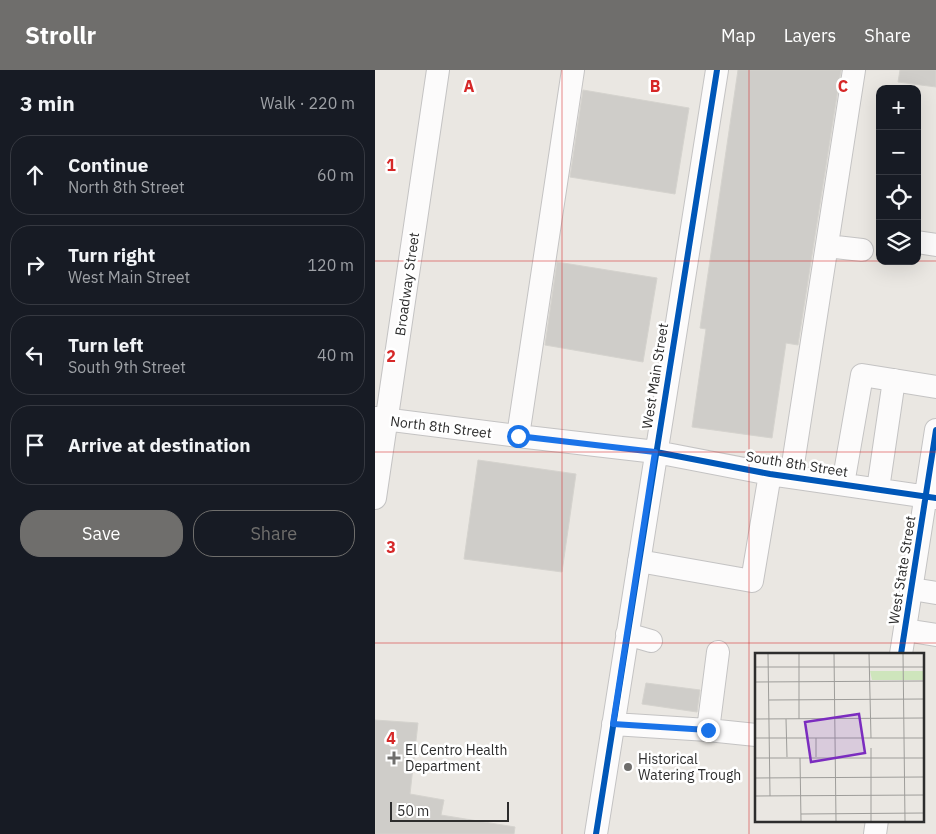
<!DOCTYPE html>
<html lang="en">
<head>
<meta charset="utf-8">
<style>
  body { margin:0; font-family:"IBM Plex Sans",sans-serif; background:#20242c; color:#f1f3f6 }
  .controls { position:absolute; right:15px; top:15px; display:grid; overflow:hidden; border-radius:10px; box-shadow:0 5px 20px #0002 }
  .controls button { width:45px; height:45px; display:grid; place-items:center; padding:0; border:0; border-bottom:1px solid #363941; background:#171b24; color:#f1f3f6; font:25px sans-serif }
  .scale { position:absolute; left:15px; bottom:12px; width:119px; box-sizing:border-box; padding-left:5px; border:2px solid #2d2d2d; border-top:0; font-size:14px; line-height:18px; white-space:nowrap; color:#2d2d2d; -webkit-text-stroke:4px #fff; paint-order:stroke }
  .stop { position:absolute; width:15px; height:15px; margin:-11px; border:4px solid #1a73e8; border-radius:50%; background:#fff }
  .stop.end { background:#1a73e8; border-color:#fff; box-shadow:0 1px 5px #0008 }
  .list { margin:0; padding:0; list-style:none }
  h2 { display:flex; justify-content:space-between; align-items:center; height:65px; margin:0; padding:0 20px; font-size:21px }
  h2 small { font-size:16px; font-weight:400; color:#9ea1a6 }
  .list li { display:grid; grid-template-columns:32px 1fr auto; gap:15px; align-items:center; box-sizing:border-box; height:80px; margin:0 10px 10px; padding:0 10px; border:1px solid #363941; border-radius:20px }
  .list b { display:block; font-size:19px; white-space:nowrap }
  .list p { margin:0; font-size:16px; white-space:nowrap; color:#9ea1a6 }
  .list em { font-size:16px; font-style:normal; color:#9ea1a6 }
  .actions { display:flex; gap:10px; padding:15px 20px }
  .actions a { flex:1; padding:11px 0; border:1px solid #6f6e6c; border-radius:20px; text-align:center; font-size:18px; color:#6f6e6c }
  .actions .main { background:#6f6e6c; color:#fff }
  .icon { flex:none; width:28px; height:28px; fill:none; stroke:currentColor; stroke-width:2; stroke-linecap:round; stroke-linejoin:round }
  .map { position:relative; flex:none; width:561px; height:764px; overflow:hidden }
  header { display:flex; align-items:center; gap:30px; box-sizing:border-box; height:70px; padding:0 25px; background:#6f6e6c; color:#fff }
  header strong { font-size:24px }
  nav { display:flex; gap:28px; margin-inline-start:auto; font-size:18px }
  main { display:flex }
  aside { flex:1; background:#171b24 }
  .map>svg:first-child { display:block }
  .building { fill:#cfcdc9; stroke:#d5d3ce }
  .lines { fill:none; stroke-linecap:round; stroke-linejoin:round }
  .minor-casing { stroke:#c4c3c3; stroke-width:24 }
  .minor { stroke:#fcfbfb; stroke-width:22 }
  .cycleway-casing { stroke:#fff; stroke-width:9 }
  .cycleway { stroke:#0057b8; stroke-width:6 }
  .route { stroke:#1a73e8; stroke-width:6 }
  .grid { fill:none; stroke:#d62828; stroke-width:1; stroke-opacity:0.55 }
  .poi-dot { fill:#6f6e6c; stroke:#fff; stroke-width:2 }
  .labels { text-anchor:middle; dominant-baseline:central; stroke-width:5; stroke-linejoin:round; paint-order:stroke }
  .street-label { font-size:14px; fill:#2d2d2d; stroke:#fff }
  .poi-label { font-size:14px; fill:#2d2d2d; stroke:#fff; text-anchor:start }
  .inset-road { fill:none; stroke:#9e9d9a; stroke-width:1 }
  .view { fill:#7b2cbf; fill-opacity:0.15; stroke:#7b2cbf; stroke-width:2.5 }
  .inset-edge { fill:none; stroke:#2d2d2d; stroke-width:2.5 }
  .grid-label { font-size:16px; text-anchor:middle; font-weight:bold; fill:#d62828; stroke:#fff; stroke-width:5; stroke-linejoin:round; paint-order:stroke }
</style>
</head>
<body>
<header>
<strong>Strollr</strong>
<nav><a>Map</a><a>Layers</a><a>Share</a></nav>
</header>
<main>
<aside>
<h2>3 min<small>Walk · 220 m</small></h2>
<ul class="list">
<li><svg class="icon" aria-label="ahead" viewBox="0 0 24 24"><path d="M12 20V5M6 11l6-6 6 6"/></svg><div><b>Continue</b><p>North 8th Street</p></div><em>60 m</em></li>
<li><svg class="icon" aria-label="right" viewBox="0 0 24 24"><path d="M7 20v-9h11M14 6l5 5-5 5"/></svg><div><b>Turn right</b><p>West Main Street</p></div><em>120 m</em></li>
<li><svg class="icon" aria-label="left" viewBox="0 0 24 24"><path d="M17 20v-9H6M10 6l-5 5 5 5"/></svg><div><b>Turn left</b><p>South 9th Street</p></div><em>40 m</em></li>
<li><svg class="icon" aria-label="arrive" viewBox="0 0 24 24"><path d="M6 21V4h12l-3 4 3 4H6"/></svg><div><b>Arrive at destination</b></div></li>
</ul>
<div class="actions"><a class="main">Save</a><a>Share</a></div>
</aside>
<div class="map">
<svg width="561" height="764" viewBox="0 0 561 764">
  <rect width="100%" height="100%" fill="#eae7e2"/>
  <path class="building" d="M363 0H466L423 275 411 273 397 368 317 357 331 259 325 258Z
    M525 0H561V17L523 12Z
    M208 20 314 38 300 124 195 107Z
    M182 192 282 208 268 292 170 275Z
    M103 390 201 404 187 502 89 489Z
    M271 613 325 620 322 642 267 634Z
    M0 650 43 653 35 724 69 730 66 745 140 757 139 764H0Z"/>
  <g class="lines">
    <g class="minor-casing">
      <path id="minor" d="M542 172 561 175
        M452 176 487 180
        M0 348 143 366 281 382 395 404 561 428
        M143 366 198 0
        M416 407 479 0
        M468 414 487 305 561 317
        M503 419 519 310
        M0 428 63 0
        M264 491 377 511 395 404
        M537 519 561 523
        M530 560 561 565
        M252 564 276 571
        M526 584 561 360
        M238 654 333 660 381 665
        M333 660 343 582
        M221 764 342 0
        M500 764 502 750"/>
    </g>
    <use href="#minor" class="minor"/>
    <g class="cycleway-casing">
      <path id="cycleway" d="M281 382 395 404 561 428
        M526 584 561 360
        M221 764 342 0"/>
    </g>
    <use href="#cycleway" class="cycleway"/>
  </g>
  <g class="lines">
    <path class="route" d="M143 366 280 382 238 654 333 660"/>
  </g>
  <path class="grid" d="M187 0V764M374 0V764M0 191H505M542 191H561M0 382H561M0 573H561"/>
  <g class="poi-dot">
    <path d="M16.5 680.5h5v5h5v5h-5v5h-5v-5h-5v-5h5z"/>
    <circle cx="253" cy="697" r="5"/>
  </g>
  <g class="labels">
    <g class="street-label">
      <text transform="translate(32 214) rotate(-82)">Broadway Street</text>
      <text transform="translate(280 306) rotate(-81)">West Main Street</text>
      <text transform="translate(66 357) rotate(7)">North 8th Street</text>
      <text transform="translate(422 394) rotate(9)">South 8th Street</text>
      <text transform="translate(527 500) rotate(-81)">West State Street</text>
    </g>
    <g class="poi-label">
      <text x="30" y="680">El Centro Health<tspan x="30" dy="16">Department</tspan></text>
      <text x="263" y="689">Historical<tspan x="263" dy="16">Watering Trough</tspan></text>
    </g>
  </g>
  <g transform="translate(380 583)">
    <rect width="169" height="169" fill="#eae7e2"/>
    <path d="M115 18H169V27H117Z" fill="#cee5bc"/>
    <path class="inset-road" d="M13 0 15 143M44 0V66M79 0 81 168M114 0 116 85M148 0 150 168M0 14H169M0 29 169 28M14 47 169 46M0 66 169 65M31 66 32 104M0 85H169M61 85V104M116 95V168M0 105H169M45 105 46 168M0 125 169 124M0 143 169 142M46 161 169 160"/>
    <path class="view" d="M104 61 110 100 56 109 50 69Z"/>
    <rect width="169" height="169" class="inset-edge"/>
  </g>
  <g class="grid-label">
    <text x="94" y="22">A</text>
    <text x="280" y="22">B</text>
    <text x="468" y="22">C</text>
    <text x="16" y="101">1</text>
    <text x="16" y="292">2</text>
    <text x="16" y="483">3</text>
    <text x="16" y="674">4</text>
  </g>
</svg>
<div class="controls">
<button>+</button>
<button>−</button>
<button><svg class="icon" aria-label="locate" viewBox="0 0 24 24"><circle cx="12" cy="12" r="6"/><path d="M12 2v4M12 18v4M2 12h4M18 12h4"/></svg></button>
<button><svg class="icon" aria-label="layers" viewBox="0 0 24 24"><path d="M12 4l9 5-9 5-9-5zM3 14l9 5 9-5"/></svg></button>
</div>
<div class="scale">50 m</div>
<div class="stop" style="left:143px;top:366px"></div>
<div class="stop end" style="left:333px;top:660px"></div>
</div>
</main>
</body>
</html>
